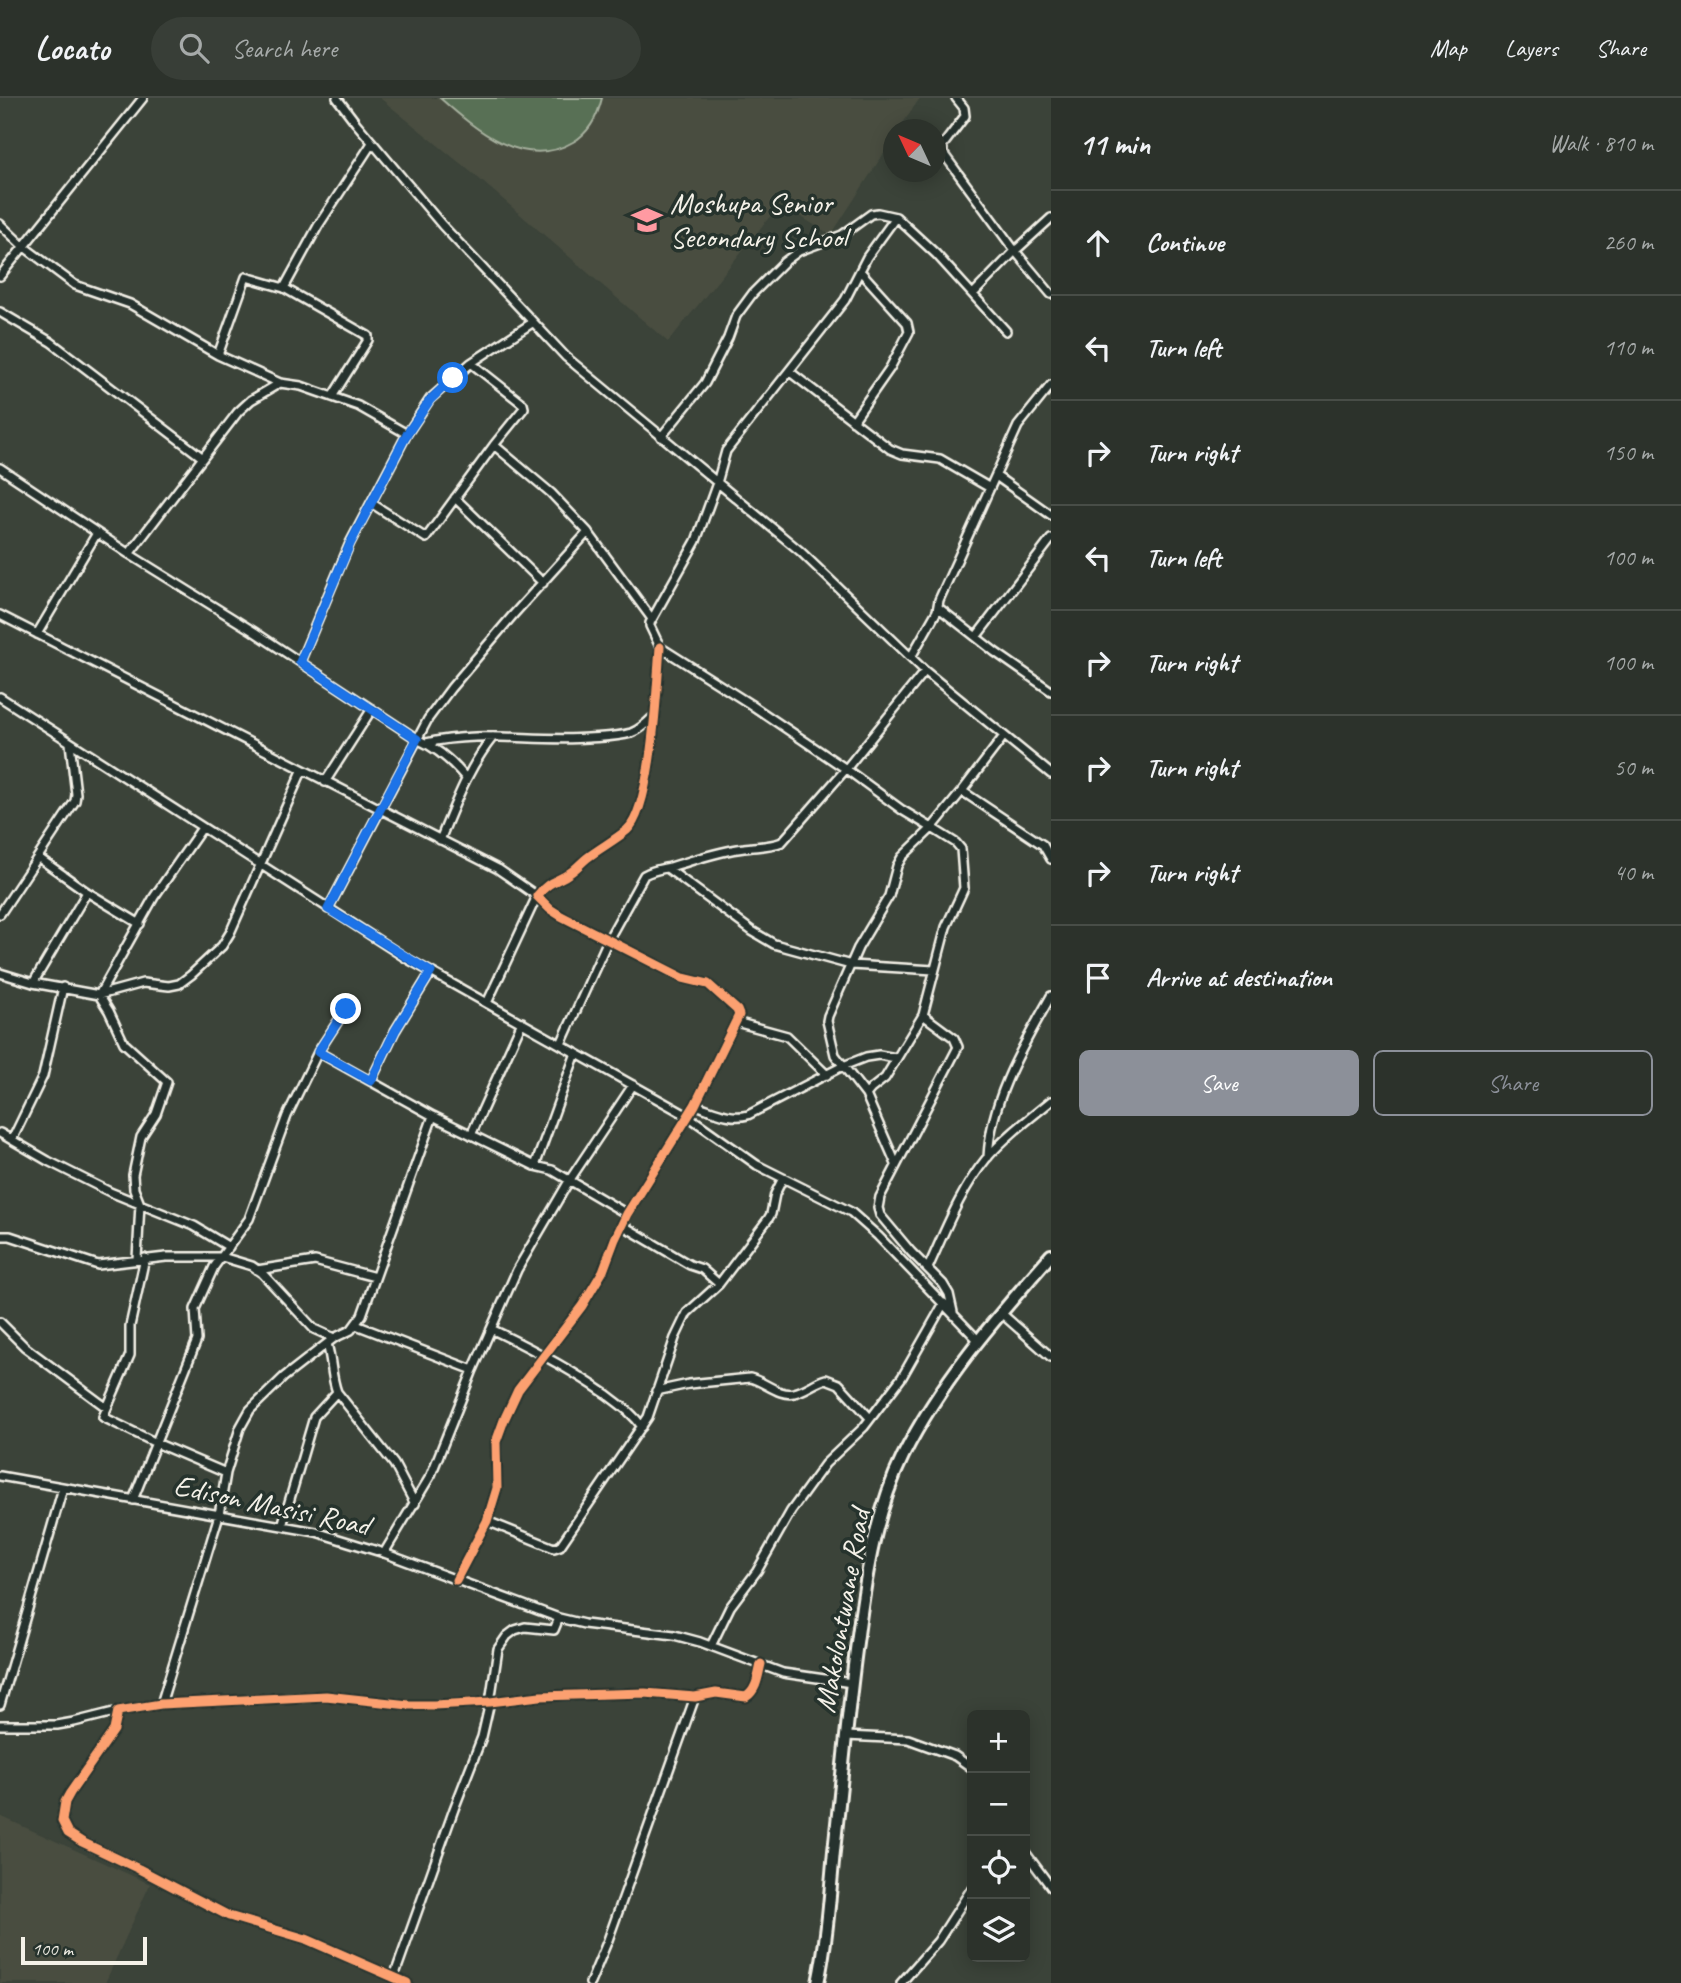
<!DOCTYPE html>
<html lang="en">
<head>
<meta charset="utf-8">
<style>
  body { margin:0; font-family:Caveat,sans-serif; background:#383e37; color:#f1f3f6 }
  .controls { position:absolute; right:21px; bottom:21px; display:grid; overflow:hidden; border-radius:10px; box-shadow:0 4px 18px #0003 }
  .controls button { width:63px; height:63px; display:grid; place-items:center; padding:0; border:0; border-bottom:2px solid #484d47; background:#2c322b; color:#f1f3f6; font:35px sans-serif }
  .compass { position:absolute; left:883px; top:21px; width:63px; height:63px; border-radius:50%; background:#2c322b; box-shadow:0 4px 18px #0003; rotate:314deg }
  .scale { position:absolute; left:21px; bottom:18px; width:126px; box-sizing:border-box; padding-left:7px; border:4px solid #f4f1e8; border-top:0; font-size:19px; line-height:24px; white-space:nowrap; color:#f4f1e8; -webkit-text-stroke:5px #26332d; paint-order:stroke }
  .stop { position:absolute; width:21px; height:21px; margin:-16px; border:5px solid #1a73e8; border-radius:50%; background:#fff }
  .stop.end { background:#1a73e8; border-color:#fff; box-shadow:0 2px 7px #0008 }
  .list { margin:0; padding:0; list-style:none }
  h2 { display:flex; justify-content:space-between; align-items:center; height:91px; margin:0; padding:0 28px; font-size:30px }
  h2 small { font-size:23px; font-weight:400; color:#a6aaa9 }
  .list li { display:grid; grid-template-columns:46px 1fr auto; gap:21px; align-items:center; box-sizing:border-box; height:105px; padding:0 28px; border-top:2px solid #484d47 }
  .list b { display:block; font-size:26px; white-space:nowrap }
  .list em { font-size:23px; font-style:normal; color:#a6aaa9 }
  .actions { display:flex; gap:14px; padding:21px 28px }
  .actions a { flex:1; padding:16px 0; border:2px solid #8c9099; border-radius:10px; text-align:center; font-size:24px; color:#8c9099 }
  .actions .main { background:#8c9099; color:#fff }
  .icon { flex:none; width:38px; height:38px; fill:none; stroke:currentColor; stroke-width:2; stroke-linecap:round; stroke-linejoin:round }
  .map { position:relative; flex:none; width:1051px; height:1885px; overflow:hidden }
  header { display:flex; align-items:center; gap:42px; box-sizing:border-box; height:98px; padding:0 35px; background:#2c322b; border-bottom:2px solid #484d47 }
  header strong { font-size:33px }
  nav { display:flex; gap:38px; margin-inline-start:auto; font-size:24px }
  .search { width:490px; height:63px; background:#383e37; display:flex; align-items:center; gap:18px; box-sizing:border-box; padding:0 24px; border-radius:38px; color:#a6aaa9; font-size:26px }
  main { display:flex }
  aside { flex:1; background:#2c322b }
  .map>svg:first-child { display:block }
  .built { fill:#4a4e41 }
  .green { fill:#586f54; stroke:#a6b09e; stroke-width:2 }
  .lines { fill:none; stroke-linecap:round; stroke-linejoin:round }
  .street-casing { stroke:#f4f1e8; stroke-width:12 }
  .secondary-casing { stroke:#f4f1e8; stroke-width:16 }
  .street { stroke:#26332d; stroke-width:7 }
  .secondary { stroke:#26332d; stroke-width:10 }
  .cycleway-casing { stroke:#26332d; stroke-width:13 }
  .cycleway { stroke:#fca06f; stroke-width:9 }
  .route { stroke:#1a73e8; stroke-width:9 }
  .labels { text-anchor:middle; dominant-baseline:central; stroke-width:7; stroke-linejoin:round; paint-order:stroke }
  .poi-label { font-size:30px; fill:#f4f1e8; stroke:#26332d; text-anchor:start }
  .street-label { font-size:30px; fill:#f4f1e8; stroke:#26332d }
</style>
</head>
<body>
<header>
<strong>Locato</strong>
<div class="search"><svg class="icon" aria-label="search" viewBox="0 0 24 24"><circle cx="10" cy="10" r="6"/><path d="M15 15l6 6"/></svg>Search here</div>
<nav><a>Map</a><a>Layers</a><a>Share</a></nav>
</header>
<main>
<div class="map">
<svg width="1051" height="1885" viewBox="0 0 1051 1885">
  <rect width="100%" height="100%" fill="#3b4339"/>
  <filter id="ink" filterUnits="userSpaceOnUse"><feTurbulence type="fractalNoise" baseFrequency=".0143" numOctaves="2"/><feDisplacementMap in="SourceGraphic" scale="14" xChannelSelector="R" yChannelSelector="G"/><feConvolveMatrix kernelMatrix="1 2 1 2 8 2 1 2 1" color-interpolation-filters="sRGB"/></filter>
  <g filter="url(#ink)">
    <path class="built" d="M380 0H920L899 31 894 32 893 41 831 137 780 106 668 244 476 78Z
      M0 1718 150 1786 105 1885H0Z"/>
    <path class="green" d="M440 0H602C598 17 589 35 573 44 524 73 476 32 440 0Z"/>
    <g class="lines">
      <g class="street-casing">
        <path id="street" d="M337 0 356 25 442 127 566 259 800 453 925 573 1051 676
          M956 0 964 10 965 18 943 47V55L1015 153 1051 196
          M896 119 867 159 845 202 726 353 717 385 696 443 650 525V528L660 549 750 606 846 671 925 573
          M0 126 23 148 75 187 130 206 218 257 280 285
          M0 178 143 0
          M973 196 1015 153 1051 120
          M0 214 51 244 203 360
          M218 257 246 179 284 190
          M790 274 890 351 902 356 940 361 990 390
          M332 299 368 242V238L284 190 318 128 372 45
          M853 323 890 270 909 234 907 225 861 174
          M661 339 705 285 728 240 736 218 753 195 784 164 799 153 842 137 871 116 878 115 896 119 936 156 1006 233
          M0 370 129 456
          M996 378 1051 417
          M455 400 543 485
          M371 405 426 440 494 347
          M588 434 652 521
          M939 510 995 554 1051 593
          M0 517 498 771 537 798 487 905
          M37 536 97 435
          M976 539 1051 441
          M911 559 937 513 939 502 1018 328 1051 287
          M300 564 350 445 407 336
          M0 599 406 860 688 1018 757 1067 851 1114 878 1138 978 1242
          M426 645C480 632 534 644 588 640 602 639 618 639 631 635 640 632 647 625 653 619
          M466 680C452 663 437 650 417 641L253 533 129 456 238 314 251 302 280 285 301 288 358 308 407 336 430 301 471 265
          M325 684 372 611
          M962 693 1043 747 1051 761
          M440 742C455 706 468 670 493 639
          M39 760 87 794 140 826
          M667 770 752 833 774 846 851 867 934 872
          M328 811 428 621 451 590 513 517 588 434 551 395 494 347 524 310 523 306 471 265 532 225
          M0 816 75 703 76 696 70 645
          M0 875 33 885 99 897 143 885 169 888 179 886 191 877 222 848 230 835 302 673
          M33 885 87 794
          M923 917 954 940 958 949 880 1099 878 1110 880 1117 911 1154 943 1186 949 1196 953 1214
          M736 924 787 938 827 977
          M561 946 608 842 644 777C653 772 661 771 670 769 695 762 718 753 744 750 757 748 769 749 782 744L846 671 902 712 932 730 902 759 897 768 889 798 858 850 828 918 827 923 835 957 866 997
          M318 954 433 1018 535 1068 552 1072 627 1116
          M371 983 395 933 431 874
          M695 1007C712 1012 730 1022 748 1017L843 968 866 959 879 957 896 960
          M0 1035 48 1063 110 1094 194 1128 229 1149
          M471 1037 522 924
          M12 1042 43 978 63 889
          M988 1059C991 1000 1023 948 1051 898
          M896 1066 866 997 871 991 885 980 923 917 946 829 964 790 961 751 956 745 932 730 962 693 1004 638
          M535 1068 576 955
          M622 1127 690 1167 702 1171 719 1186
          M0 1138H10L98 1167 166 1159H222L252 1168 262 1175 314 1231 334 1240
          M145 1160 130 1228V1257L103 1319 156 1345 226 1375
          M137 1161 140 1106 134 1091 133 1077 141 1039 156 1016 167 984 124 945 109 913 99 897 154 799 202 730
          M928 1170C945 1133 960 1093 986 1061 1005 1039 1029 1021 1051 1003
          M257 1172 315 1163 375 1179
          M1001 1215 1051 1259
          M0 1224 25 1249 107 1310
          M356 1227 473 1272
          M491 1231C531 1250 569 1270 606 1296 619 1306 633 1315 642 1329
          M327 1246C332 1262 331 1278 337 1294L394 1366 415 1406
          M656 1293 689 1286 750 1280C764 1283 780 1299 794 1295 805 1293 815 1284 826 1281L839 1286 870 1320
          M0 1378 316 1434 384 1455 559 1520 584 1526 674 1537 700 1544 783 1575 852 1585
          M133 1402 197 1242 195 1211 214 1169 249 1121 287 1018 318 954 346 911
          M487 1423 554 1450 560 1448 648 1319 675 1240 687 1215 719 1186 768 1121 771 1116 775 1096 783 1080
          M282 1428 314 1319 337 1294
          M384 1455 431 1377 473 1272 517 1172 569 1083 633 987
          M456 1482 487 1423 497 1390 496 1344 504 1322 518 1292 582 1208 603 1173 615 1141 627 1116 695 1007 739 917 737 912 708 886 683 880 561 818 550 811 537 798C550 781 557 785 571 774 577 770 582 764 587 760 600 750 615 742 627 732 652 710 657 586 660 549
          M711 1548 730 1509 757 1473 791 1413 825 1366 864 1329 902 1279 944 1205
          M161 1606 219 1417 226 1375 240 1330 250 1312 284 1279 334 1240 351 1232 362 1217 433 1018
          M0 1607 63 1390
          M0 1627H57L74 1624 118 1613
          M846 1638 908 1641 955 1658 972 1670
          M1025 1754 1051 1789
          M394 1879 454 1711 482 1639 490 1604 498 1551 507 1538 515 1532 525 1529 554 1532 559 1520
          M407 1885 306 1841 229 1818 139 1771 82 1744 68 1735 62 1723 65 1704 70 1695 114 1632 118 1613 161 1606 326 1598 409 1607H434L490 1604 540 1598 645 1595 695 1599 716 1595 746 1599C757 1592 758 1578 761 1566
          M590 1885 608 1842 695 1599
          M901 1885 938 1843 972 1790"/>
      </g>
      <g class="secondary-casing">
        <path id="secondary" d="M818 1885C827 1842 830 1797 834 1753 842 1681 848 1609 858 1537 866 1476 876 1413 903 1358 941 1282 996 1220 1051 1157"/>
      </g>
      <use href="#street" class="street"/>
      <use href="#secondary" class="secondary"/>
      <g class="cycleway-casing">
        <path id="cycleway" d="M456 1482 487 1423 497 1390 496 1344 504 1322 518 1292 582 1208 603 1173 615 1141 627 1116 695 1007 739 917 737 912 708 886 683 880 561 818 550 811 537 798C550 781 557 785 571 774 577 770 582 764 587 760 600 750 615 742 627 732 652 710 657 586 660 549
          M407 1885 306 1841 229 1818 139 1771 82 1744 68 1735 62 1723 65 1704 70 1695 114 1632 118 1613 161 1606 326 1598 409 1607H434L490 1604 540 1598 645 1595 695 1599 716 1595 746 1599C757 1592 758 1578 761 1566"/>
      </g>
      <use href="#cycleway" class="cycleway"/>
    </g>
  </g>
  <g class="lines" filter="url(#ink)">
    <path class="route" d="M346 911 318 954 371 983 395 933 431 874 328 811 417 641 300 564 350 446 407 336 430 302 453 280"/>
  </g>
  <defs>
    <g id="school-bare" transform="scale(2.415)"><path d="M0-5L7-2L0 1L-7-2ZM-4 1L0 2.5L4 1V4Q0 6-4 4Z" fill="#ff9aa2" stroke="#26332d" stroke-width="2.5" paint-order="stroke"/></g>
  </defs>
  <g fill-rule="evenodd">
    <use href="#school-bare" x="647" y="122"/>
  </g>
  <g class="labels">
    <g class="poi-label">
      <text x="670" y="105">Moshupa Senior<tspan x="670" dy="34">Secondary School</tspan></text>
    </g>
    <g class="street-label">
      <text transform="translate(272 1407) rotate(12)">Edison Masisi Road</text>
      <text transform="translate(842 1513) rotate(-80)">Makolontwane Road</text>
    </g>
  </g>
</svg>
<div class="controls">
<button>+</button>
<button>−</button>
<button><svg class="icon" aria-label="locate" viewBox="0 0 24 24"><circle cx="12" cy="12" r="6"/><path d="M12 2v4M12 18v4M2 12h4M18 12h4"/></svg></button>
<button><svg class="icon" aria-label="layers" viewBox="0 0 24 24"><path d="M12 4l9 5-9 5-9-5zM3 14l9 5 9-5"/></svg></button>
</div>
<svg class="compass" viewBox="-18 -18 36 36"><path d="M0-13l5 13h-10z" fill="#e53935"/><path d="M0 13l5-13h-10z" fill="#a6aaa9"/></svg>
<div class="scale">100 m</div>
<div class="stop" style="left:453px;top:280px"></div>
<div class="stop end" style="left:346px;top:911px"></div>
</div>
<aside>
<h2>11 min<small>Walk · 810 m</small></h2>
<ul class="list">
<li><svg class="icon" aria-label="ahead" viewBox="0 0 24 24"><path d="M12 20V5M6 11l6-6 6 6"/></svg><div><b>Continue</b></div><em>260 m</em></li>
<li><svg class="icon" aria-label="left" viewBox="0 0 24 24"><path d="M17 20v-9H6M10 6l-5 5 5 5"/></svg><div><b>Turn left</b></div><em>110 m</em></li>
<li><svg class="icon" aria-label="right" viewBox="0 0 24 24"><path d="M7 20v-9h11M14 6l5 5-5 5"/></svg><div><b>Turn right</b></div><em>150 m</em></li>
<li><svg class="icon" aria-label="left" viewBox="0 0 24 24"><path d="M17 20v-9H6M10 6l-5 5 5 5"/></svg><div><b>Turn left</b></div><em>100 m</em></li>
<li><svg class="icon" aria-label="right" viewBox="0 0 24 24"><path d="M7 20v-9h11M14 6l5 5-5 5"/></svg><div><b>Turn right</b></div><em>100 m</em></li>
<li><svg class="icon" aria-label="right" viewBox="0 0 24 24"><path d="M7 20v-9h11M14 6l5 5-5 5"/></svg><div><b>Turn right</b></div><em>50 m</em></li>
<li><svg class="icon" aria-label="right" viewBox="0 0 24 24"><path d="M7 20v-9h11M14 6l5 5-5 5"/></svg><div><b>Turn right</b></div><em>40 m</em></li>
<li><svg class="icon" aria-label="arrive" viewBox="0 0 24 24"><path d="M6 21V4h12l-3 4 3 4H6"/></svg><div><b>Arrive at destination</b></div></li>
</ul>
<div class="actions"><a class="main">Save</a><a>Share</a></div>
</aside>
</main>
</body>
</html>
